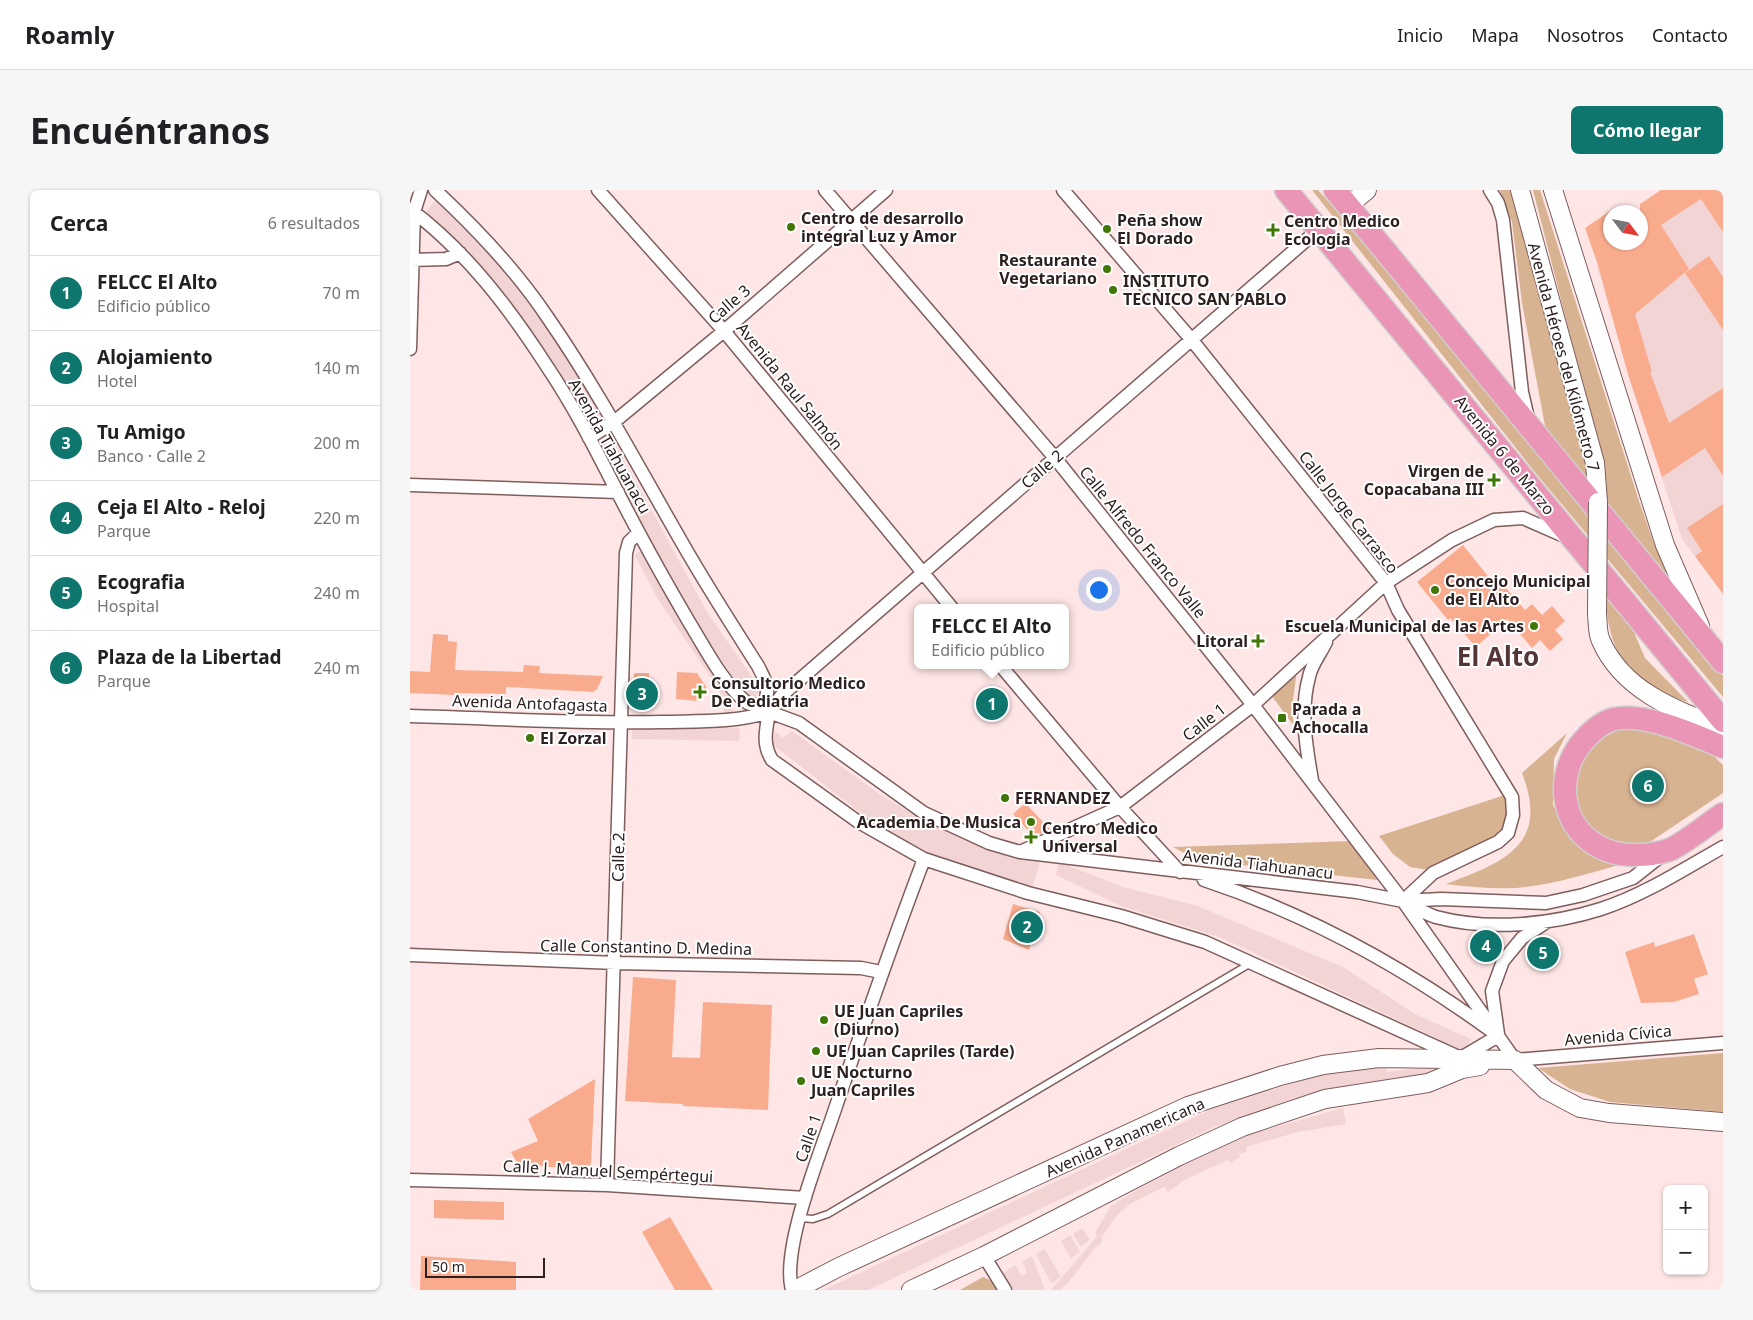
<!DOCTYPE html>
<html lang="es">
<head>
<meta charset="utf-8">
<style>
  body { margin:0; font-family:"Noto Sans",sans-serif; background:#f6f6f6; color:#202124 }
  .controls { position:absolute; right:15px; bottom:15px; display:grid; overflow:hidden; border-radius:8px; box-shadow:0 1px 4px #0004 }
  .controls button { width:45px; height:45px; display:grid; place-items:center; padding:0; border:0; border-bottom:1px solid #e0e0e0; background:#fff; color:#202124; font:25px sans-serif }
  .compass { position:absolute; left:1193px; top:15px; width:45px; height:45px; border-radius:50%; background:#fff; box-shadow:0 1px 4px #0004; rotate:122deg }
  .scale { position:absolute; left:15px; bottom:12px; width:120px; box-sizing:border-box; padding-left:5px; border:2px solid #2e2020; border-top:0; font-size:14px; line-height:18px; white-space:nowrap; color:#2e2020; -webkit-text-stroke:4px #fff; paint-order:stroke }
  .you { position:absolute; left:688px; top:399px; width:18px; height:18px; margin:-12px; border:4px solid #fff; border-radius:50%; background:#1a73e8; box-shadow:0 0 0 8px #1a73e833 }
  .badge { display:grid; place-items:center; width:32px; height:32px; border-radius:50%; background:#0f766e; color:#fff; font-size:16px; font-weight:700 }
  .pin { position:absolute; translate:-50% -50%; border:2px solid #fff; box-shadow:0 1px 5px #0006 }
  .popup { position:absolute; left:504px; top:414px; width:155px; height:65px; box-sizing:border-box; display:grid; place-content:center; border-radius:8px; background:#fff; filter:drop-shadow(0 1px 4px #0005); font-size:16px; white-space:nowrap; color:#757577 }
  .popup b { font-size:19px; color:#202124 }
  .popup::after { content:''; position:absolute; left:50%; top:100%; margin-left:-10px; border:10px solid transparent; border-top-color:#fff }
  .list { margin:0; padding:0; list-style:none }
  h2 { display:flex; justify-content:space-between; align-items:center; height:65px; margin:0; padding:0 20px; font-size:21px }
  h2 small { font-size:16px; font-weight:400; color:#757577 }
  .list li { display:grid; grid-template-columns:32px 1fr auto; gap:15px; align-items:center; box-sizing:border-box; height:75px; padding:0 20px; border-top:1px solid #e0e0e0 }
  .list b { display:block; font-size:19px; white-space:nowrap }
  .list p { margin:0; font-size:16px; white-space:nowrap; color:#757577 }
  .list em { font-size:16px; font-style:normal; color:#757577 }
  .map { position:relative; flex:none; width:1313px; height:1100px; overflow:hidden; border-radius:8px }
  header { display:flex; align-items:center; gap:30px; box-sizing:border-box; height:70px; padding:0 25px; background:#fff; border-bottom:1px solid #e0e0e0 }
  header strong { font-size:24px }
  nav { display:flex; gap:28px; margin-inline-start:auto; font-size:18px }
  .intro { display:flex; align-items:center; justify-content:space-between; box-sizing:border-box; height:120px; padding:0 30px }
  h1 { margin:0; font-size:35px }
  .button { padding:12px 22px; border-radius:8px; background:#0f766e; color:#fff; font-size:18px; font-weight:700 }
  main { display:flex; gap:30px; padding:0 30px }
  aside { flex:1; background:#fff; border-radius:8px; box-shadow:0 1px 4px #0004 }
  .map>svg:first-child { display:block }
  .built { fill:#f2d4d4 }
  .green { fill:#d7b391 }
  .building { fill:#f9ab8d }
  .lines { fill:none; stroke-linecap:round; stroke-linejoin:round }
  .lane-casing { stroke:#7f5d5d; stroke-width:9 }
  .street-casing { stroke:#7f5d5d; stroke-width:15 }
  .secondary-casing { stroke:#7f5d5d; stroke-width:20 }
  .highway-casing { stroke:#d1cece; stroke-width:25 }
  .lane { stroke:#fff; stroke-width:6 }
  .street { stroke:#fff; stroke-width:12 }
  .secondary { stroke:#fff; stroke-width:18 }
  .highway { stroke:#eb95b6; stroke-width:22 }
  .secondary-bridge-casing { stroke:#7f5d5d; stroke-width:20; stroke-linecap:butt }
  .secondary-bridge { stroke:#fff; stroke-width:18 }
  .poi-dot { fill:#3f7605; stroke:#fff; stroke-width:2 }
  .labels { text-anchor:middle; dominant-baseline:central; stroke-width:4; stroke-linejoin:round; paint-order:stroke }
  .poi-label { font-size:16px; font-weight:bold; fill:#2e2020; stroke:#fff; text-anchor:start }
  .street-label { font-size:16px; fill:#2e2020; stroke:#fff }
  .town-label { font-size:26px; font-weight:bold; fill:#553636; stroke:#fff }
</style>
</head>
<body>
<header>
<strong>Roamly</strong>
<nav><a>Inicio</a><a>Mapa</a><a>Nosotros</a><a>Contacto</a></nav>
</header>
<div class="intro"><h1>Encuéntranos</h1><a class="button">Cómo llegar</a></div>
<main>
<aside>
<h2>Cerca<small>6 resultados</small></h2>
<ul class="list">
<li><span class="badge">1</span><div><b>FELCC El Alto</b><p>Edificio público</p></div><em>70 m</em></li>
<li><span class="badge">2</span><div><b>Alojamiento</b><p>Hotel</p></div><em>140 m</em></li>
<li><span class="badge">3</span><div><b>Tu Amigo</b><p>Banco · Calle 2</p></div><em>200 m</em></li>
<li><span class="badge">4</span><div><b>Ceja El Alto - Reloj</b><p>Parque</p></div><em>220 m</em></li>
<li><span class="badge">5</span><div><b>Ecografia</b><p>Hospital</p></div><em>240 m</em></li>
<li><span class="badge">6</span><div><b>Plaza de la Libertad</b><p>Parque</p></div><em>240 m</em></li>
</ul>
</aside>
<div class="map">
<svg width="1313" height="1100" viewBox="0 0 1313 1100">
  <rect width="100%" height="100%" fill="#ffe6e6"/>
  <path class="built" d="M1305 0H1313V404L1272 349 1219 188 1187 76 1223 53 1230 52 1231 48Z
    M26 9 52 33 113 101 160 168 192 224 180 231 148 180 100 112 47 51 16 22Z
    M200 244 297 422 352 501 340 511 284 431 185 253Z
    M233 361 256 407 320 503 323 523 315 524 311 504 306 495 249 411 224 364Z
    M222 536 330 538 329 551 222 549Z
    M382 541 471 605 514 631 573 657 630 673 621 701 549 678 488 647 448 621 358 551 366 542 373 548Z
    M649 672 713 697 785 715 933 777 1005 824 1061 849 1054 861 812 748 711 716 646 685Z
    M1036 875 1037 880 1006 889 940 897 885 910 804 937 458 1100H413L802 919 906 886 957 876 976 877 977 882Z
    M933 918 936 934 888 942 836 957 837 962 829 964 830 967 820 973 818 970 776 989 758 1002 754 997 723 1012 707 1025 691 1048 693 1050 688 1057 686 1056 663 1087 650 1100H641L684 1050 687 1045 685 1043 701 1016 727 1000 758 984 772 974 837 945Z
    M672 1038 680 1050 671 1057 663 1044Z
    M660 1045 670 1062 661 1068 651 1051Z
    M635 1059 651 1087 641 1093 626 1064Z
    M622 1066 635 1100H604L592 1084 605 1075 612 1086 617 1083 612 1071Z"/>
  <path class="green" d="M902 0H908L946 43 1134 273 1313 486V507L1124 281Z
    M1090 0H1100L1111 38 1178 276 1180 302 1136 241 1112 113 1102 32Z
    M1123 0H1130L1229 311 1243 351 1271 412 1198 322 1192 270Z
    M1196 402 1220 433 1235 468 1278 512C1219 496 1196 461 1196 402Z
    M887 480 882 518 884 536 861 505Z
    M1220 534 1297 559 1313 575V603L1240 652 1219 655 1197 651 1178 639 1166 617 1162 589 1174 558 1193 541Z
    M1157 543 1144 569 1143 615 1158 641 1220 672C1183 682 1144 695 1106 698 1082 699 1059 697 1036 694 1094 672 1140 655 1112 583Z
    M1098 604 1100 626 1090 646 1019 680 1000 677 983 664 969 646Z
    M942 651 967 690 787 670 763 657Z
    M1313 863V922L1200 912 1160 899 1128 878Z
    M573 1087 580 1090 587 1100H550Z"/>
  <path class="building" d="M1251 0H1313V42L1291 9 1251 35 1279 79 1225 124 1242 182H1240L1259 233 1313 198V286L1295 258 1252 287 1218 184 1188 75 1175 38 1200 21V52H1230V14Z
    M1299 66 1313 87V140L1275 83Z
    M1313 314V404L1285 366 1292 361 1277 338Z
    M1053 355 1085 395 1090 391 1115 420 1122 414 1132 425 1142 416 1155 431 1145 440 1153 449 1140 461 1130 450 1122 458 1097 429 1066 457 1040 428 1038 430 1007 392Z
    M23 444 38 445V451L47 452 45 480 113 482 114 475 130 476 129 483 193 486 187 499 183 502 96 497V504L44 503V505L0 503V481L20 482Z
    M267 482 287 483 297 498 287 511 266 509Z
    M224 483H239V513H229L224 509Z
    M615 613 640 639 639 640 624 647 603 624Z
    M603 714 630 722 619 760 593 749Z
    M1284 744 1298 784 1284 789 1289 804 1264 812 1231 813 1215 762 1244 752 1245 757Z
    M223 787 266 790 262 867 290 868 293 812 362 815 358 920 273 916V914L215 911Z
    M185 889 181 974 174 979 108 975 101 962 128 951 118 929Z
    M24 1010 94 1012V1030L24 1028Z
    M260 1027 303 1100H265L232 1042Z
    M11 1066 106 1072V1100H10Z"/>
  <g class="lines">
    <g class="lane-casing">
      <path id="lane" d="M390 1028 403 1029 418 1024 841 773"/>
    </g>
    <g class="street-casing">
      <path id="street" d="M25 0C67 39 106 80 138 128 190 203 232 284 278 363 300 401 324 438 348 476 355 490 361 498 354 514
        M188 0 314 141 542 418
        M415 0 645 268 843 515 993 711 1105 870 1313 853
        M653 0 781 149 976 393 988 420 1102 607 1103 625 1098 643 1088 652 1023 683 993 711
        M1080 0 1088 13 1093 30 1112 202 1118 228
        M0 19C57 62 100 119 138 178 173 230 199 288 229 343 245 373 262 403 279 432 295 458 312 492 336 512 341 516 347 515 354 514
        M0 70 36 69 50 63
        M0 159 4 22 11 0
        M179 248 204 232 314 141 476 0
        M0 295 208 302
        M590 475 710 617 770 682
        M354 514 359 522 389 533 514 623 579 653 610 662 947 702 993 711 1031 709 1136 713 1173 705 1223 688 1252 665
        M359 522C356 540 352 554 362 570L447 631 514 669 618 703 711 726 795 752 1051 868 1088 846
        M359 522 372 505 909 39
        M0 526C84 528 168 534 252 532 288 531 324 533 359 522
        M902 590C896 557 890 520 899 487 901 475 911 463 916 452
        M610 662 710 617 843 515 976 393 1042 350 1084 330 1113 328 1154 346
        M794 690C897 724 992 776 1080 840
        M996 712C1005 717 1016 724 1026 727 1078 741 1140 735 1191 719 1234 705 1274 679 1313 657
        M0 765 206 773 451 778 471 782
        M1088 844 1082 801 1093 771 1112 748 1135 733
        M0 990 197 995 395 1008
        M197 995 216 363 219 352 228 343
        M574 1066 595 1100
        M382 1100C371 1059 410 964 424 922 453 837 482 753 514 669"/>
    </g>
    <g class="secondary-casing">
      <path id="secondary" d="M1110 0 1185 273 1188 312
        M1143 0 1255 355 1290 436
        M938 16 957 0
        M1187 424C1188 432 1187 443 1191 451 1213 501 1265 520 1313 538
        M1105 870 1136 900 1170 918 1199 923 1313 932
        M385 1100 429 1077 778 916 870 886 913 875 969 868 1105 870
        M501 1100 574 1066 769 966 832 937 915 909 1018 893 1052 879 1070 876"/>
    </g>
    <g class="highway-casing">
      <path id="highway" d="M876 0 1313 531
        M925 0 1313 472
        M1313 557C1284 545 1235 522 1204 529 1192 532 1182 541 1174 550 1146 581 1148 632 1186 655 1206 668 1237 667 1259 660 1274 654 1299 633 1313 624"/>
    </g>
    <use href="#lane" class="lane"/>
    <use href="#street" class="street"/>
    <use href="#secondary" class="secondary"/>
    <use href="#highway" class="highway"/>
    <g class="secondary-bridge-casing">
      <path id="secondary-bridge" d="M1187 424 1188 312"/>
    </g>
    <use href="#secondary-bridge" class="secondary-bridge"/>
  </g>
  <g class="poi-dot">
    <circle cx="381" cy="37" r="5"/>
    <circle cx="697" cy="39" r="5"/>
    <path d="M860.5 32.5h5v5h5v5h-5v5h-5v-5h-5v-5h5z"/>
    <circle cx="697" cy="79" r="5"/>
    <circle cx="703" cy="100" r="5"/>
    <path d="M1081.5 282.5h5v5h5v5h-5v5h-5v-5h-5v-5h5z"/>
    <circle cx="1025" cy="400" r="5"/>
    <circle cx="1124" cy="436" r="5"/>
    <path d="M845.5 443.5h5v5h5v5h-5v5h-5v-5h-5v-5h5z"/>
    <path d="M287.5 494.5h5v5h5v5h-5v5h-5v-5h-5v-5h5z"/>
    <rect x="867" y="523" width="10" height="10" rx="2.5"/>
    <circle cx="120" cy="548" r="5"/>
    <circle cx="595" cy="608" r="5"/>
    <circle cx="621" cy="632" r="5"/>
    <path d="M618.5 639.5h5v5h5v5h-5v5h-5v-5h-5v-5h5z"/>
    <circle cx="414" cy="830" r="5"/>
    <circle cx="406" cy="861" r="5"/>
    <circle cx="391" cy="891" r="5"/>
  </g>
  <g class="labels">
    <g class="poi-label">
      <text x="391" y="28">Centro de desarrollo<tspan x="391" dy="18">integral Luz y Amor</tspan></text>
      <text x="707" y="30">Peña show<tspan x="707" dy="18">El Dorado</tspan></text>
      <text x="874" y="31">Centro Medico<tspan x="874" dy="18">Ecologia</tspan></text>
      <text x="687" y="70" text-anchor="end">Restaurante<tspan x="687" dy="18">Vegetariano</tspan></text>
      <text x="713" y="91">INSTITUTO<tspan x="713" dy="18">TECNICO SAN PABLO</tspan></text>
      <text x="1074" y="281" text-anchor="end">Virgen de<tspan x="1074" dy="18">Copacabana III</tspan></text>
      <text x="1035" y="391">Concejo Municipal<tspan x="1035" dy="18">de El Alto</tspan></text>
      <text x="1114" y="436" text-anchor="end">Escuela Municipal de las Artes</text>
      <text x="838" y="451" text-anchor="end">Litoral</text>
      <text x="301" y="493">Consultorio Medico<tspan x="301" dy="18">De Pediatria</tspan></text>
      <text x="882" y="519">Parada a<tspan x="882" dy="18">Achocalla</tspan></text>
      <text x="130" y="548">El Zorzal</text>
      <text x="605" y="608">FERNANDEZ</text>
      <text x="611" y="632" text-anchor="end">Academia De Musica</text>
      <text x="632" y="638">Centro Medico<tspan x="632" dy="18">Universal</tspan></text>
      <text x="424" y="821">UE Juan Capriles<tspan x="424" dy="18">(Diurno)</tspan></text>
      <text x="416" y="861">UE Juan Capriles (Tarde)</text>
      <text x="401" y="882">UE Nocturno<tspan x="401" dy="18">Juan Capriles</tspan></text>
    </g>
    <g class="street-label">
      <text transform="translate(319 114) rotate(-41)">Calle 3</text>
      <text transform="translate(1154 167) rotate(75)">Avenida Héroes del Kilómetro 7</text>
      <text transform="translate(380 196) rotate(51)">Avenida Raul Salmón</text>
      <text transform="translate(200 256) rotate(61)">Avenida Tiahuanacu</text>
      <text transform="translate(1095 265) rotate(51)">Avenida 6 de Marzo</text>
      <text transform="translate(632 279) rotate(-41)">Calle 2</text>
      <text transform="translate(939 322) rotate(52)">Calle Jorge Carrasco</text>
      <text transform="translate(733 352) rotate(51)">Calle Alfredo Franco Valle</text>
      <text transform="translate(120 513) rotate(2)">Avenida Antofagasta</text>
      <text transform="translate(794 532) rotate(-38)">Calle 1</text>
      <text transform="translate(208 667) rotate(-89)">Calle 2</text>
      <text transform="translate(848 674) rotate(7)">Avenida Tiahuanacu</text>
      <text transform="translate(236 757) rotate(1)">Calle Constantino D. Medina</text>
      <text transform="translate(1208 845) rotate(-5)">Avenida Cívica</text>
      <text transform="translate(715 947) rotate(-24)">Avenida Panamericana</text>
      <text transform="translate(398 948) rotate(-71)">Calle 1</text>
      <text transform="translate(198 981) rotate(3)">Calle J. Manuel Sempértegui</text>
    </g>
    <g class="town-label">
      <text x="1088" y="466">El Alto</text>
    </g>
  </g>
</svg>
<div class="controls">
<button>+</button>
<button>−</button>
</div>
<svg class="compass" viewBox="-18 -18 36 36"><path d="M0-13l5 13h-10z" fill="#e53935"/><path d="M0 13l5-13h-10z" fill="#757577"/></svg>
<div class="scale">50 m</div>
<div class="you"></div>
<div class="pin badge" style="left:582px;top:514px">1</div>
<div class="popup"><b>FELCC El Alto</b>Edificio público</div>
<div class="pin badge" style="left:617px;top:737px">2</div>
<div class="pin badge" style="left:232px;top:504px">3</div>
<div class="pin badge" style="left:1076px;top:756px">4</div>
<div class="pin badge" style="left:1133px;top:763px">5</div>
<div class="pin badge" style="left:1238px;top:596px">6</div>
</div>
</main>
</body>
</html>
